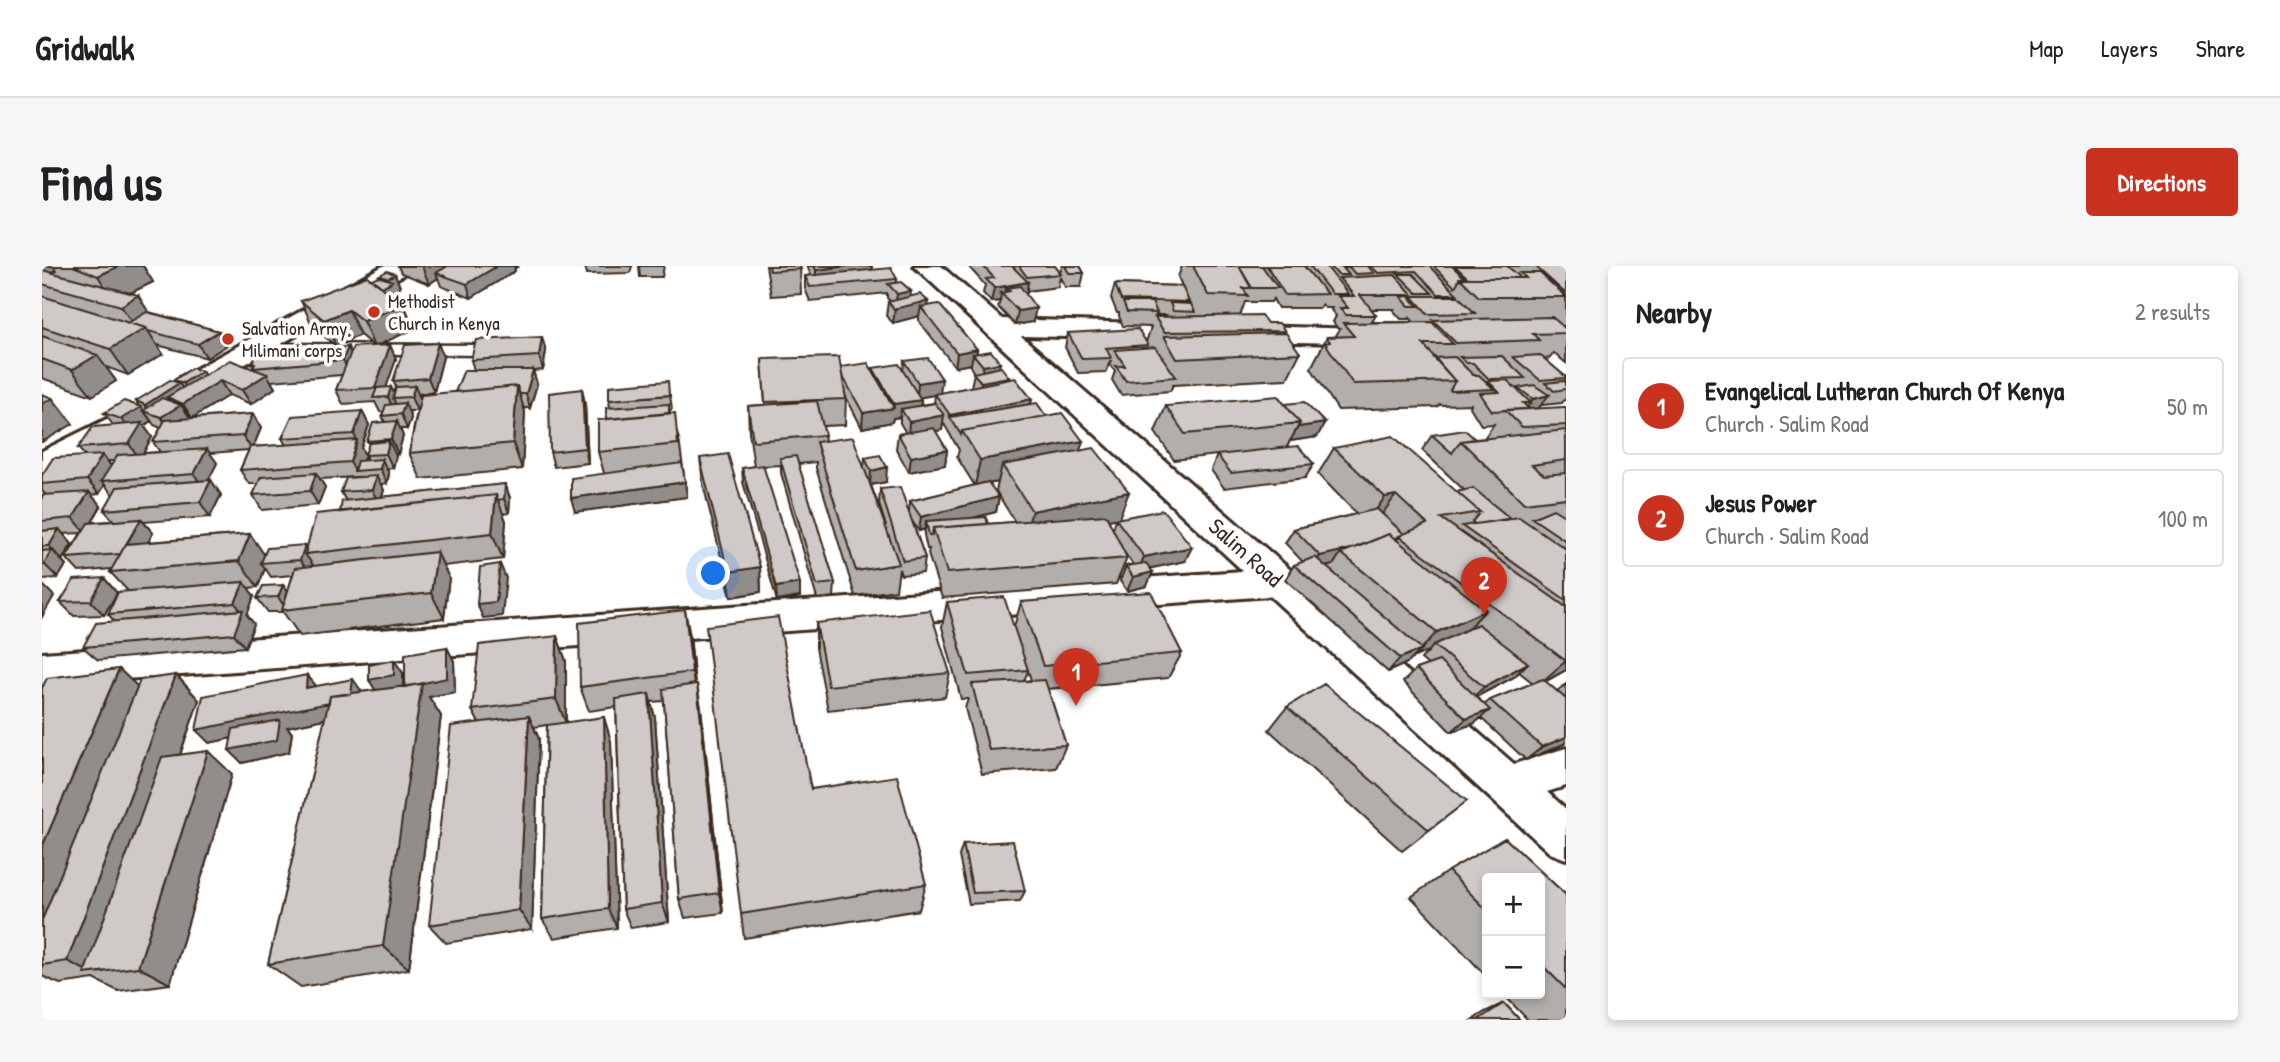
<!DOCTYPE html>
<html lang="en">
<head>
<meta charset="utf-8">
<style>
  body { margin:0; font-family:"Patrick Hand",sans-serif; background:#f6f6f6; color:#202124 }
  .controls { position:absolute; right:21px; bottom:21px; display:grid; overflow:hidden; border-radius:7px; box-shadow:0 4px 10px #0003 }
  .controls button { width:63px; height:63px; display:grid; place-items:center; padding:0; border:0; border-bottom:2px solid #e0e0e0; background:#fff; color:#202124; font:35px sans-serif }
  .you { position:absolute; left:672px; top:308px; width:24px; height:24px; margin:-18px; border:5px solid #fff; border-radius:50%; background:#1a73e8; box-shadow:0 0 0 10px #1a73e833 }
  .badge { display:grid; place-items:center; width:46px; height:46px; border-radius:50%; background:#c8321e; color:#fff; font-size:23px; font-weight:700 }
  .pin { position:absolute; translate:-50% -58px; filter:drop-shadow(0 2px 4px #0008) }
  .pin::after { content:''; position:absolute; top:37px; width:24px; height:21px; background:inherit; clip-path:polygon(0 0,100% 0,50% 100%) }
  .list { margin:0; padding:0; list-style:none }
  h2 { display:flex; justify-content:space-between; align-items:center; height:91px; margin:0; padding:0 28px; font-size:30px }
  h2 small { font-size:23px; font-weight:400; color:#757577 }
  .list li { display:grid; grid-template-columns:46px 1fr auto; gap:21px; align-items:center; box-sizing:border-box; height:98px; margin:0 14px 14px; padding:0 14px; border:2px solid #e0e0e0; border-radius:7px }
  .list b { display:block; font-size:26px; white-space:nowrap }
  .list p { margin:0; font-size:23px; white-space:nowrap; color:#757577 }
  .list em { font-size:23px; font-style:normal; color:#757577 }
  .map { position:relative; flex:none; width:1524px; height:754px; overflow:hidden; border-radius:7px }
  header { display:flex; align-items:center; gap:42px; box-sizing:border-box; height:98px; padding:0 35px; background:#fff; border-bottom:2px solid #e0e0e0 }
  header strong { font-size:33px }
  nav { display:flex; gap:38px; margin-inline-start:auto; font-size:24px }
  .intro { display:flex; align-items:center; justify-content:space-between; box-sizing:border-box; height:168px; padding:0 42px }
  h1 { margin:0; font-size:49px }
  .button { padding:18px 32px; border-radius:7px; background:#c8321e; color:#fff; font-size:24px; font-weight:700 }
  main { display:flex; gap:42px; padding:0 42px }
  aside { flex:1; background:#fff; border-radius:7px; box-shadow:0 4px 10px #0003 }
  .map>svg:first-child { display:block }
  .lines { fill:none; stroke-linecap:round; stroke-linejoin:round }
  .service-casing { stroke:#3b2a1e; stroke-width:5 }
  .minor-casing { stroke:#3b2a1e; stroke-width:6 }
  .service { fill:#fff; fill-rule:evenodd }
  .minor { fill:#fff; fill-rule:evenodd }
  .wall { fill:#b2aeab; stroke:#3b2a1e; stroke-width:2; fill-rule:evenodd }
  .shaded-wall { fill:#918d8b; stroke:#3b2a1e; stroke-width:2 }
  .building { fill:#cfcac7; stroke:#3b2a1e; stroke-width:2 }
  .poi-dot { fill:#c8321e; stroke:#fff; stroke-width:2.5 }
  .labels { text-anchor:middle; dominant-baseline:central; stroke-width:7; stroke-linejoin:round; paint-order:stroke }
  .far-poi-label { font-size:19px; fill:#3b2a1e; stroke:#fff; text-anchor:start }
  .street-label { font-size:23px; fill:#3b2a1e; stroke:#fff }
</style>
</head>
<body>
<header>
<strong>Gridwalk</strong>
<nav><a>Map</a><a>Layers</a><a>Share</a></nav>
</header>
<div class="intro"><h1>Find us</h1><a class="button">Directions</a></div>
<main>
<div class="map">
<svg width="1524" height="754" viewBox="0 0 1524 754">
  <rect width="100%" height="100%" fill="#fff"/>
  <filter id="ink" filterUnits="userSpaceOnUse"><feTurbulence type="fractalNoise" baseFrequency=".0143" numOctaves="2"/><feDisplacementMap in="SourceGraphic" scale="14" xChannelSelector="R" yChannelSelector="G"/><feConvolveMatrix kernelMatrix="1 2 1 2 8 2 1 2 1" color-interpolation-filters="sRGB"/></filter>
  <g filter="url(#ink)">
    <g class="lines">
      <g class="service-casing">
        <path id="service" d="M210 78 441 79 455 85 457 99 455 103H443L438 89 204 86V80Z"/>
      </g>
      <g class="minor-casing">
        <path id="minor" d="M341 0H371L368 5 154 126 144 129 134 126 130 120 134 114Z
          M872 0H899L960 53 1356 64 1360 70 1356 76 1346 78 979 70 1472 498 1524 482V520L1505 526 1524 543V593L1508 587 1228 330 0 419V387L1201 305Z
          M85 143 96 146 100 152 96 158 11 205 0 208V185Z"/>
      </g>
      <use href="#service" class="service"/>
      <use href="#minor" class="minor"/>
    </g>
    <path class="wall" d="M0 0H101L111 16 88 27 107 46 177 65 185 79 165 92 115 79 121 88 86 109 64 101 74 115 50 130 0 112Z
      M356 0H477L473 2V5L429 32 399 20 396 12 387 18 359 7Z
      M543 0H590L588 7 545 8Z
      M597 0H622L620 11H598Z
      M724 0H758L759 28 729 30Z
      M765 0H830V3L855 13 854 16 869 25 868 30 886 35 885 40 935 83 934 87 957 102 967 111 966 114 990 133 989 138 1004 150 1038 185 1077 252 1066 254 1071 263 1074 253 1143 295 1108 302 1105 320 1085 325 1078 315 1084 300 1091 299 1082 286 1085 292 1074 318 900 332 886 288 887 283H885L882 269 883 263 877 265 870 255 883 292 881 307 859 309 857 303 854 324 813 330 774 202V196L756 198 793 317 792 331 775 333 739 207V199L721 200 758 331 735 335 701 216 700 202 712 200 707 166 706 140 723 139 720 93 830 104 831 102 861 105 862 95 898 127 929 121 932 107 929 102V98L913 101 877 55V50L851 57 844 50 846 36 848 35 845 32V27L768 35 763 23V10L769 9ZM893 129 892 137 878 139 879 134 878 131ZM804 131 820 162 850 156 851 152 858 151V157L864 167 856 168 854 183 867 206 903 199 905 184 893 165 900 164 901 156 917 184 915 191 933 220 868 235 867 245 838 223 837 238 844 260 829 219 844 216 823 192 822 200 783 175 781 160 803 159ZM956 216 954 225 973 256 946 258 930 252 954 246 957 231 947 218Z
      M926 0H1013L1018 7 1020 0H1038L1042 7 1039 21H1023L1018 11 1016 21 985 25 984 28 991 56 973 59 956 41 958 35 949 36 941 27 943 19Z
      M1140 0H1524V60H1520L1524 63V97L1512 87 1508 92 1502 93 1524 111 1523 115 1524 116V132L1520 137 1501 139 1500 138 1496 143 1524 141V404L1503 416 1515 425 1524 418V477L1484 494 1439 452 1433 457 1409 466 1361 416 1374 403 1386 399 1379 393 1387 385 1372 391 1367 396 1346 406 1243 313 1252 299 1261 296 1243 277 1252 263 1315 248 1276 208 1292 182 1415 226 1422 224 1380 184 1390 169 1433 173 1444 172 1443 171 1452 158 1439 159 1428 141 1429 138 1399 139 1398 138 1395 141 1296 144 1269 102 1285 71H1293L1298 63H1296L1291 56 1294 50 1289 44 1290 42H1283L1280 38 1278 42H1236L1231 33 1229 36H1203L1198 50 1225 57 1243 65 1241 68 1258 87 1245 113 1131 119 1128 125 1079 129 1070 114 1073 105 1068 98 1069 95H1068L1064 106 1036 107 1023 81 1026 67 1104 76 1109 61 1081 60 1077 50V47H1075L1069 32 1073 18 1140 20 1136 11ZM1329 43H1352L1351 44 1359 53H1368V52L1372 56H1330L1334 49ZM1114 49H1124L1123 50 1113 51ZM1477 406 1491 417 1448 434 1442 439 1434 431 1472 411Z
      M353 8 358 21 354 24 356 29 353 31 362 38 372 63 335 79H348L354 93 344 121 352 128 354 121 351 115 396 77 401 91 392 126 376 128 378 133 413 126 432 104 429 94 504 85 501 104 491 105 495 118 488 142H482L483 146 480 203 379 213 367 187 375 145H366L369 152 365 163H358L361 170 356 188H353L354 190 351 202 345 203 347 208 345 217 339 218 342 224 340 231 463 218 468 232 467 247 461 248 464 255 461 293 401 300 407 312 402 352 258 370 241 346H226L215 332 241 319 246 325 251 309 229 311 223 302 216 321 206 322 212 330 205 349 212 358 203 381 56 394 41 381 72 355 66 348 86 325 68 306 70 303 37 306 24 292 39 267 21 268 30 278 20 294 24 299 16 312 0 313V229H4L0 225V209L43 190 36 182 71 159 62 147 97 141 94 135 133 116 132 114 212 103 210 97 235 83 237 87 309 88 331 80 318 69 294 80 271 61 259 35 339 11 338 9ZM300 109 294 124 301 138 333 136 338 146H341L340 150 343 156 325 175 327 178 323 189 325 194 321 195 323 189 319 182 327 159 320 145 240 172 244 179 211 181 219 162 211 148 148 152 146 150 150 152 187 129 209 138 233 122 229 115ZM106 150 112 159 119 162 111 176 118 186 101 187 110 171 102 160 109 155ZM207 184 198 204 207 218H216L211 229 220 244 276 239 283 221 278 213 316 211 299 226 304 235 298 246 265 282 263 279 222 289 208 268 106 276 111 267 101 256 168 251 179 229 169 214H166L175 197 168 187ZM65 195H73L69 200ZM63 219 71 229 62 244 72 255 49 256 59 240 49 229 57 228Z
      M540 123 543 138 546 197 512 201 508 186Z
      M628 129 630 143 628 144V147L637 173 645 231 533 246 562 207 556 186 564 153 568 142 567 134Z
      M1243 138 1275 171 1248 175 1245 181 1272 198 1263 212 1182 222 1169 204 1175 189 1132 194 1113 166 1124 140Z
      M658 192 718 301 719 326 689 331 661 218Z
      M62 312 75 327 62 349 32 350 18 336Z
      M905 336 972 361 979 336 1140 387 1126 412 1006 423 1024 479 1014 502 940 508 923 442 926 433H919L900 361ZM986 405 989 414 982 415Z
      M774 357 908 407 903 431 786 444 774 382Z
      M515 370 524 395V456L569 475 575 662 512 672 500 653 505 459 492 461 497 473 490 663 404 677 387 659 437 457 430 444Z
      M648 370 653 418 659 442 681 647 643 652 637 633 622 435 609 436 613 452 627 656 589 662 581 643 574 441 547 445 538 421Z
      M352 394 361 407V421L412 395 413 426 387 431 399 450 367 703 259 721 226 698 283 453 245 461 250 467 247 486 200 497 190 472 167 477 274 420 320 426 334 424 327 414Z
      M77 403 95 421 134 409 157 434 138 489 190 508 128 718 76 725 52 713 18 718 0 710V422Z
      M1245 441 1425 535 1360 585 1227 464Z
      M769 523 884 618 877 644 702 672 699 648Z
      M1463 572 1524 629V754H1486L1461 728H1498V612H1445V711L1369 631 1406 605Z
      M921 578 983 625 978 635 927 638 917 590Z
      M1462 737 1478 754H1430L1443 746Z"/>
    <path class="shaded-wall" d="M0 0H11L14 4 0 10Z
      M77 0H101L111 16 72 35 56 10Z
      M380 0H418L394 7 396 12 387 18Z
      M455 0H472L473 5 429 32 425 18Z
      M805 0H830V11L774 17V4Z
      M353 8 358 21 354 24 356 29 345 35 339 21 348 17 346 12Z
      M986 16 984 30 968 25 964 22 963 31 959 27 958 35 949 36 952 22Z
      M869 25 867 39 886 35 884 48 879 41 877 50 851 57 855 28Z
      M96 29 112 55 93 61 79 40Z
      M362 38 372 63 332 81 321 55Z
      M994 42 991 56 973 59 976 45Z
      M307 44 318 69 294 80 282 54Z
      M104 62 121 88 86 109 68 83Z
      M177 65 185 79 165 92 156 78Z
      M500 71 504 85 501 104 497 90Z
      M396 77 401 91 392 126 386 112Z
      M348 79 354 93 341 131 337 132 333 122Z
      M306 81 312 95 308 108 301 94Z
      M935 83 934 91 931 88 929 98 913 101 915 87Z
      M55 89 74 115 50 130 30 104Z
      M958 97 955 111 938 115 941 100Z
      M491 104 495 118 488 142 484 128Z
      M160 105 169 119 151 131 141 117Z
      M225 108 233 122 209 138 200 124Z
      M967 111 963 125 937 131 939 116Z
      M900 113 898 128 875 132 876 117Z
      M178 115 187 129 150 152 141 138Z
      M137 117 147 132 125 131 132 141 109 148 103 139Z
      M373 120 379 135 375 145 369 131Z
      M475 120 483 146 480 203 471 177Z
      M349 121 354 131 351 132 354 139 352 145 346 131Z
      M540 123 543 138 546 197 543 182Z
      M1507 129 1495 144 1484 143 1491 133Z
      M10 132 31 158 0 176V138Z
      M990 133 986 147 908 152V149Z
      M879 134 877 148 859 143 858 151 851 152 850 156 820 162 821 147 851 142 852 138Z
      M363 137 369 152 365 163 359 148Z
      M139 139 149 153 130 166 119 151Z
      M99 141 109 155 102 160 110 171 98 193 87 178 90 168 79 153Z
      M320 145 327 159 319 182 323 189 317 204 313 205 308 196 315 175 312 168Z
      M211 148 219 162 210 184 201 170Z
      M902 149 900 164 866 170 867 156Z
      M355 155 361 170 356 188 349 173Z
      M1283 157 1275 171 1248 175 1256 161Z
      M347 175 354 190 351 202 344 188Z
      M1041 175 1033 201 960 199 956 216 933 220 938 194Z
      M165 183 175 197 162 223 152 208Z
      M905 184 903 199 867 206 869 191Z
      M60 189 72 203 59 215 63 219 57 228 45 214Z
      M340 193 347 208 345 217 338 203Z
      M845 201 844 216 828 219 829 205Z
      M274 207 283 221 276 239 268 225Z
      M334 210 342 224 337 238 330 224Z
      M169 214 179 229 168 251 158 236Z
      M643 216 645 231 533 246 529 232Z
      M463 218 468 232 467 247 462 233Z
      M47 226 59 240 44 267 31 252Z
      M1087 226 1077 252 982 271 990 245Z
      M454 229 464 255 461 293 450 267Z
      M1354 229 1335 255 1325 257 1343 231Z
      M957 231 954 246 886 263 884 255 883 263 877 265 879 251Z
      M99 253 111 267 92 302 79 288Z
      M17 263 30 278 20 294 7 280Z
      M208 268 226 294 219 297 223 302 216 321 197 295Z
      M1357 271 1346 285 1299 287 1291 299 1269 304 1278 290Z
      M263 279 268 287 263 288 271 299 268 308 258 294Z
      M1150 281 1143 295 1096 305 1102 291Z
      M10 284 24 299 16 312 2 298Z
      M395 286 407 312 402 352 389 327Z
      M458 298 464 312 460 350 441 352 435 338Z
      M718 301 719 326 689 331 686 306Z
      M1111 306 1105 320 1085 325 1091 311Z
      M62 312 75 327 62 349 49 335Z
      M202 316 212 330 205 349 212 358 203 381 192 368 200 346 193 337Z
      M758 317V331L735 335 734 321Z
      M0 318 12 330 0 351Z
      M241 319 251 333 245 344 236 331Z
      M643 344 648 370 654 430 650 406Z
      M1444 344 1420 369 1392 379 1387 385 1372 391 1395 366Z
      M515 370 524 395V457L514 433Z
      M405 381 412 395 413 426 387 431 399 450 367 703 341 680 363 421Z
      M1380 383 1367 396 1346 406 1358 392Z
      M352 394 361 407V423L336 428 327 414Z
      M1524 395V404L1495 420Z
      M1486 397 1472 411 1428 434 1442 421Z
      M77 403 111 435 0 699V581Z
      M134 409 157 434 62 706 49 707 25 695Z
      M265 409 276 422H264Z
      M311 413 320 426 318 445 245 461 250 467 247 486 200 497 187 484 237 462 167 477 154 464Z
      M655 418 659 442 681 647 677 627Z
      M607 428 613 452 627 656 620 637Z
      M1448 444 1433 457 1409 466 1424 453Z
      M487 450 497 473 490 663 477 644Z
      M562 451 569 475 575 662 566 643Z
      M1524 471V477L1484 494 1500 481Z
      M166 485 190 508 128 718 96 701Z"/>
    <path class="building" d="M31 0H77L56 10Z
      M406 0H455L425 18 394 7Z
      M727 0H758L759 3 728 5Z
      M772 0H805L774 4Z
      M941 0H970L986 16 952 22 944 13 952 12Z
      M977 0H1013L1019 8 985 11Z
      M1023 0H1038L1042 7H1027Z
      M1151 0H1197L1210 22H1201L1206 30 1166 29Z
      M1197 0H1220L1236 22H1209Z
      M1225 0H1262L1285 28 1243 29Z
      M1268 0H1284L1306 28H1290Z
      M1288 0H1326L1332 7 1313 8 1308 2H1301L1307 9H1296Z
      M1329 0H1387L1415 28H1396L1374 5 1336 7Z
      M1391 0H1410L1423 12 1417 13V14L1413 21Z
      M1413 0H1465L1477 10 1476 12H1426Z
      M1493 0H1524V1H1522L1524 3V28Z
      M849 2 855 13 768 21 763 10Z
      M0 4 96 29 79 40 0 18Z
      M345 5 353 8 346 12 338 9Z
      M1479 7H1498L1524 31H1437L1418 12H1484Z
      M1356 8H1371L1390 27H1375Z
      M1353 9 1371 29H1318L1334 49H1304L1298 42H1306L1296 30H1312L1297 12Z
      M325 10 362 38 321 55 307 44 282 54 259 35Z
      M336 10 350 15 340 21 330 13Z
      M859 16 869 25 855 28 846 18Z
      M1073 18 1140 20 1147 36 1079 34Z
      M978 20 994 42 976 45 959 27 968 25 964 22Z
      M878 28 886 35 852 43 846 36Z
      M0 30 104 62 68 83 0 61Z
      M1367 30 1376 40H1367L1359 31Z
      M1370 30H1416L1433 47 1386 48Z
      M1081 36H1110L1115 47 1085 46Z
      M1128 37 1149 38 1153 46 1131 45Z
      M897 38 935 83 915 87 879 41Z
      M105 46 177 65 156 78 106 65 104 62 86 57Z
      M1219 49 1225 57H1237L1243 65 1122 66 1113 51Z
      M1510 51 1524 63V67L1491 68 1497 74 1414 77 1391 54Z
      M1390 56 1411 78H1381L1413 115 1311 118 1283 77 1288 76 1285 71 1312 70 1301 57Z
      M1096 63 1106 79 1064 82 1069 92 1040 93 1026 67Z
      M1244 67 1258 87 1135 93 1122 70Z
      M0 70 55 89 30 104 0 93Z
      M500 71 497 90 429 94 434 74Z
      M396 77 386 112 351 115 363 79Z
      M348 79 333 122 294 124 311 81Z
      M306 81 301 94 211 102 213 97H210L216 84 235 83 233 87Z
      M1113 81 1134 111 1084 115 1074 100H1083L1073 84Z
      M949 85 958 97 941 100 931 88Z
      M1498 89 1524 111V112L1498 114 1471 91Z
      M1460 90 1483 112 1447 113 1431 97H1425L1418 91Z
      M797 91 804 133 723 136 720 93Z
      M1413 91 1431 109H1437L1452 123 1409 125 1408 124 1413 115 1392 92Z
      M886 92 900 113 876 117 862 95Z
      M188 94 225 108 200 124 178 115 141 138 125 131Z
      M826 97 852 142 821 147 800 109 799 101Z
      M857 98 879 134 852 138 831 102Z
      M959 101 967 111 939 116 931 107Z
      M150 102 160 105 141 117 132 114Z
      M422 104H491L484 128H478L475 120 413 126Z
      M973 112 990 133 908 149 893 128Z
      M128 114 137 117 103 139 94 135Z
      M1465 114 1489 137H1481L1487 143 1450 145 1438 127 1457 126 1446 115Z
      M626 115 627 129 567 134V120Z
      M1522 115 1524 116V123L1512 125 1503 117Z
      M1492 119 1507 129 1491 133 1476 122Z
      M373 120 369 131 351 132 354 121Z
      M475 120 471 177 367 187 379 129Z
      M349 121 346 131 331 132 335 122Z
      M540 123 543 182 508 186 507 127Z
      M0 128 10 132 0 138Z
      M1236 130 1258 157 1143 168 1124 140Z
      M120 132 139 139 119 151 101 145Z
      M82 135 99 141 79 153 62 147Z
      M775 135 783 169 711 175 706 140Z
      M1262 136 1283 157 1256 161 1258 157 1243 138Z
      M363 137 359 148 340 150 344 139Z
      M893 137 902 149 867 156 859 143Z
      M995 137 1004 150 920 165 919 169 908 151Z
      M627 138V147L564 153V142Z
      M1524 141V159L1480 161 1463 144Z
      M320 145 312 168 240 172 250 150Z
      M633 147 636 178 556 186V154Z
      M1020 147 1041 175 938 194 920 165Z
      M211 148 201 170 111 176 123 154Z
      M355 155 349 173 325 175 331 157Z
      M100 157 87 178 36 182 51 161Z
      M892 162 905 184 869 191 856 168Z
      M1423 164 1433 173 1419 175 1410 187 1390 169Z
      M1524 164V194L1490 199 1502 209 1524 207V232L1482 237 1419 175Z
      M1351 170 1438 246 1399 252 1524 341V395L1357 270 1385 258 1354 229 1343 231 1292 182Z
      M811 171 857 298 814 305 774 176Z
      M315 174 308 196 198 204 208 181Z
      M347 175 344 188 323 189 327 177Z
      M1256 180 1272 198 1189 207 1175 189Z
      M1052 182 1087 226 990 245 960 199Z
      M165 183 152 208 59 215 76 189Z
      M686 188 718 301 686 306 658 192Z
      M60 189 45 214 0 218V209L11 192Z
      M838 189 845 201 829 205 823 192Z
      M754 190 793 317 775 319 738 192Z
      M340 193 338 203 312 205 315 195Z
      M640 197 643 216 529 232V212Z
      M721 199 758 317 734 321 700 202Z
      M274 207 268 225 211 229 219 211Z
      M334 210 330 224 299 226 304 212Z
      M169 214 158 236 62 244 75 221Z
      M946 216 957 231 879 251 868 235Z
      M463 218 462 233 456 234 454 229 298 246 300 235Z
      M858 221 883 292 861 295 838 223Z
      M1431 222 1469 253 1433 258 1430 256 1438 246 1415 226Z
      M47 226 31 252 0 255V229Z
      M454 229 450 267 263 288 274 248Z
      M1335 243 1362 268 1357 270 1358 271 1352 272 1347 268 1313 282 1278 290 1252 263Z
      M1511 243 1524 251V275L1490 252Z
      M1121 244 1150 281 1102 291 1074 253Z
      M1064 249 1085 292 905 307 891 262Z
      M944 251 946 258 891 262 890 269H887L884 255Z
      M1477 251 1524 283V334L1420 260Z
      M99 253 78 288 24 292 46 257Z
      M17 263 7 280H0V265Z
      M208 268 197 295 68 306 84 278Z
      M1347 268 1444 344 1395 366 1299 287Z
      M263 279 258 294 219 297 225 282Z
      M10 284 2 298H0V285Z
      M395 286 389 327 240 344 253 302Z
      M1273 291 1380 383 1358 392 1252 299Z
      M1104 297 1111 306 1091 311 1084 300Z
      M458 298 454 336 435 338 438 301Z
      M62 312 49 335 18 336 32 314Z
      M202 316 193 337 66 348 76 326Z
      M241 319 236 331 215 332 221 320Z
      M1109 326 1140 387 1001 400 979 336Z
      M962 331 986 404 926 409 905 336Z
      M201 344 192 368 41 381 54 357Z
      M643 344 650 406 538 421 537 357Z
      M888 344 908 407 786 420 774 357Z
      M736 351 769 523 855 510 884 618 699 648 664 360Z
      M1436 358 1486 397 1442 421 1392 379Z
      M515 370 514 433 430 444 437 379Z
      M405 381V412L363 421V388Z
      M352 394V409L327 414V399Z
      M1397 395 1448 444 1424 453 1374 403Z
      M77 403 0 581V422L5 412Z
      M134 409 25 695 0 699V654L98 414Z
      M265 409 264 422 311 413 309 428 288 430 287 437 154 464 161 430Z
      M1501 413 1524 433V471L1500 481 1448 434Z
      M1003 414 1024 479 947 484 930 418Z
      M380 418 341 680 226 698 288 430Z
      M655 418 677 627 637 633 621 423Z
      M1282 418 1425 535 1387 564 1245 441Z
      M607 428 620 637 581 643 574 433Z
      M487 450 477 644 387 659 409 460Z
      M562 451 566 643 500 653 505 459Z
      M238 454 235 474 187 484 191 463Z
      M166 485 96 701 42 708 120 491Z
      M1463 572 1524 629V723L1498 697V612H1445V644L1406 605Z
      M971 575 983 625 931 627 921 578Z
      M1462 737 1478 754H1436Z"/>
  </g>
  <g class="poi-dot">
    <circle cx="332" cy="46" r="7"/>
    <circle cx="186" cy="73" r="7"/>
  </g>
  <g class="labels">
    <g class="far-poi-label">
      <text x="346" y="35">Methodist<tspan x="346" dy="22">Church in Kenya</tspan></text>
      <text x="200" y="62">Salvation Army,<tspan x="200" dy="22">Milimani corps</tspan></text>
    </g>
    <g class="street-label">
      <text transform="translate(1204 286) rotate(42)">Salim Road</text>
    </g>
  </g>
</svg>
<div class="controls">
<button>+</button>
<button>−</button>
</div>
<div class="you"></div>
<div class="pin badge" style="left:1034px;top:440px">1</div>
<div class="pin badge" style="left:1442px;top:349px">2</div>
</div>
<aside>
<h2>Nearby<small>2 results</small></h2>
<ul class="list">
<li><span class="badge">1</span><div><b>Evangelical Lutheran Church Of Kenya</b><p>Church · Salim Road</p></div><em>50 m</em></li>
<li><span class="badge">2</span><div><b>Jesus Power</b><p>Church · Salim Road</p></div><em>100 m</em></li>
</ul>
</aside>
</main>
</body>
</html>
